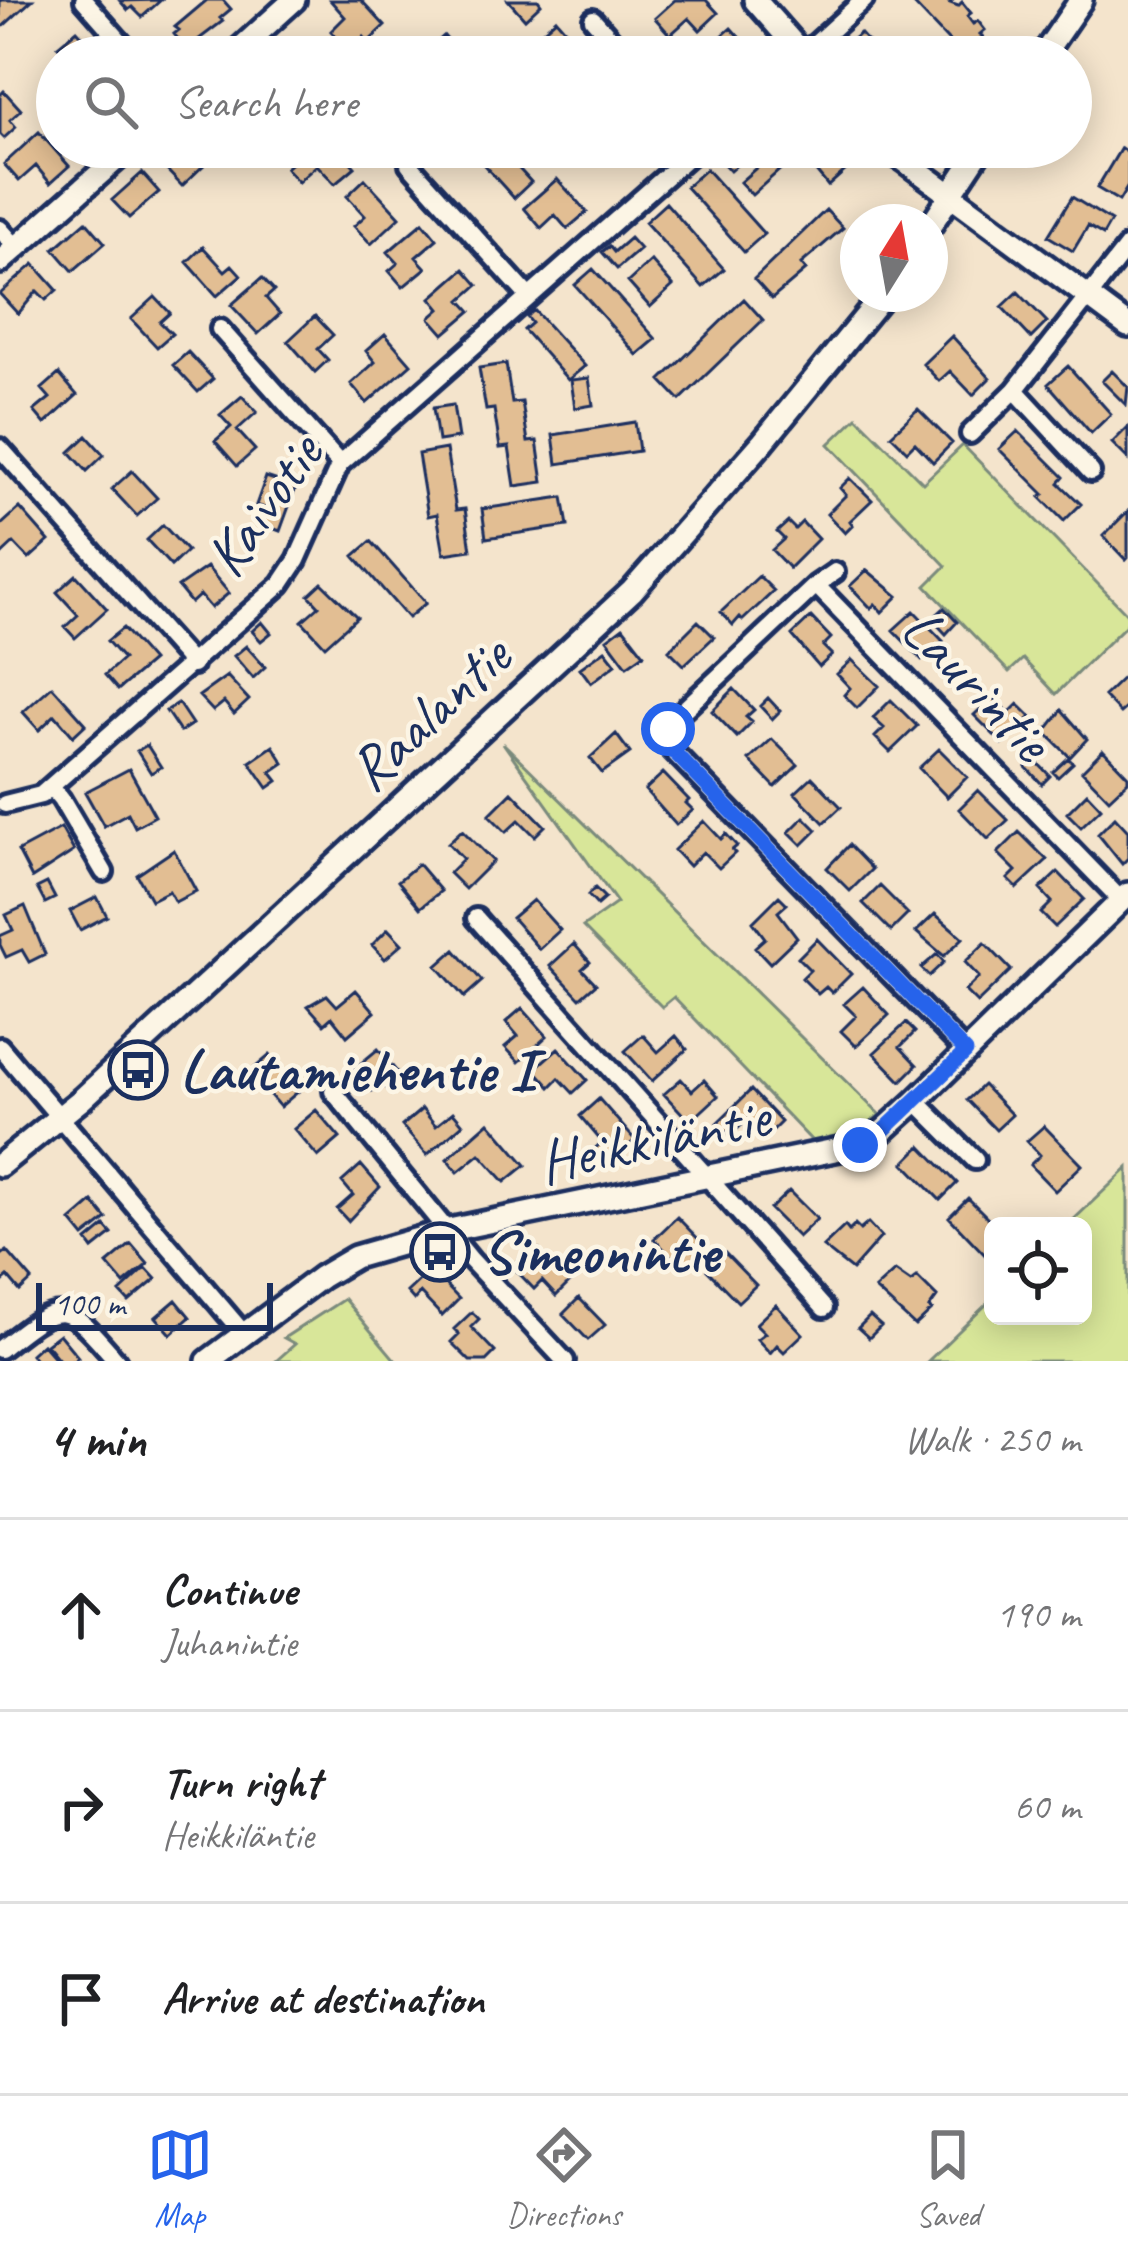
<!DOCTYPE html>
<html lang="en">
<head>
<meta charset="utf-8">
<style>
  body { margin:0; font-family:Caveat,sans-serif; background:#f2f2f2; color:#202124 }
  .controls { position:absolute; right:36px; bottom:36px; display:grid; overflow:hidden; border-radius:18px; box-shadow:0 6px 30px #0003 }
  .controls button { width:108px; height:108px; display:grid; place-items:center; padding:0; border:0; border-bottom:3px solid #e0e0e0; background:#fff; color:#202124; font:60px sans-serif }
  .compass { position:absolute; left:840px; top:204px; width:108px; height:108px; border-radius:50%; background:#fff; box-shadow:0 6px 30px #0003; rotate:11deg }
  .scale { position:absolute; left:36px; bottom:30px; width:237px; box-sizing:border-box; padding-left:12px; border:6px solid #1b2f5e; border-top:0; font-size:33px; line-height:42px; white-space:nowrap; color:#1b2f5e; -webkit-text-stroke:9px #fcf5e5; paint-order:stroke }
  .stop { position:absolute; width:36px; height:36px; margin:-27px; border:9px solid #2563eb; border-radius:50%; background:#fff }
  .stop.end { background:#2563eb; border-color:#fff; box-shadow:0 3px 12px #0008 }
  .list { margin:0; padding:0; list-style:none }
  h2 { display:flex; justify-content:space-between; align-items:center; height:156px; margin:0; padding:0 48px; font-size:51px }
  h2 small { font-size:39px; font-weight:400; color:#757577 }
  .list li { display:grid; grid-template-columns:78px 1fr auto; gap:36px; align-items:center; box-sizing:border-box; height:192px; padding:0 48px; border-top:3px solid #e0e0e0 }
  .list b { display:block; font-size:45px; white-space:nowrap }
  .list p { margin:0; font-size:39px; white-space:nowrap; color:#757577 }
  .list em { font-size:39px; font-style:normal; color:#757577 }
  .icon { flex:none; width:66px; height:66px; fill:none; stroke:currentColor; stroke-width:2; stroke-linecap:round; stroke-linejoin:round }
  .map { position:relative; flex:none; width:1128px; height:1361px; overflow:hidden }
  .search { position:absolute; background:#fff; box-shadow:0 6px 30px #0003; left:36px; right:36px; top:36px; height:132px; display:flex; align-items:center; gap:30px; box-sizing:border-box; padding:0 42px; border-radius:66px; color:#757577; font-size:45px }
  .sheet { height:732px; background:#fff }
  nav { display:flex; justify-content:space-around; align-items:center; box-sizing:border-box; height:168px; border-top:3px solid #e0e0e0; background:#fff; font-size:33px; color:#757577 }
  nav a { display:grid; justify-items:center; gap:6px }
  nav .on { color:#2563eb }
  .map>svg:first-child { display:block }
  .green { fill:#d8e699; stroke:#7a8a7c; stroke-width:3 }
  .building { fill:#e2be93; stroke:#1b2f5e; stroke-width:3 }
  .lines { fill:none; stroke-linecap:round; stroke-linejoin:round }
  .minor-casing { stroke:#1b2f5e; stroke-width:26 }
  .tertiary-casing { stroke:#1b2f5e; stroke-width:30 }
  .minor { stroke:#fcf5e5; stroke-width:16 }
  .tertiary { stroke:#fcf5e5; stroke-width:21 }
  .route { stroke:#2563eb; stroke-width:15 }
  .labels { text-anchor:middle; dominant-baseline:central; stroke-width:9; stroke-linejoin:round; paint-order:stroke }
  .street-label { font-size:60px; fill:#1b2f5e; stroke:#fcf5e5 }
  .poi-label { font-size:60px; font-weight:bold; fill:#1b2f5e; stroke:#fcf5e5; text-anchor:start }
</style>
</head>
<body>
<div class="map">
<svg width="1128" height="1361" viewBox="0 0 1128 1361">
  <rect width="100%" height="100%" fill="#f4e4cc"/>
  <filter id="ink" filterUnits="userSpaceOnUse"><feTurbulence type="fractalNoise" baseFrequency=".00833" numOctaves="2"/><feDisplacementMap in="SourceGraphic" scale="24" xChannelSelector="R" yChannelSelector="G"/><feConvolveMatrix kernelMatrix="1 2 1 2 8 2 1 2 1" color-interpolation-filters="sRGB"/></filter>
  <g filter="url(#ink)">
    <path class="green" d="M857 417 923 483 963 445 1128 615V623L1056 694 1023 659 1009 672 926 586 946 566 829 444Z
      M503 743 880 1115 852 1135 814 1143 674 997 662 1007 583 927 617 903Z
      M1128 1168V1361H928L993 1298V1316H1083V1226H1067Z
      M344 1299 396 1361H276L295 1344 284 1338Z"/>
    <path class="building" d="M0 0H32L0 29Z
      M161 0 142 17 132 7 128 10 120 1Z
      M207 0H223L231 9 220 18 223 21 186 49 174 34 179 30 175 27Z
      M330 0H361L385 26 368 42 364 37 350 51 331 31 345 17Z
      M508 0H538L541 4 525 19Z
      M675 0H706L718 13 700 30 689 18 670 35 655 18Z
      M910 0H953L950 3 958 6 962 2 971 13 967 16 973 24 978 21 985 30 980 34 983 37 962 55Z
      M556 19 587 55 585 57H558L538 35Z
      M731 28 757 57H708L704 52Z
      M77 30 101 57H68L58 46Z
      M860 33 881 57H845L839 51Z
      M444 36 462 57H420Z
      M4 91 21 110 10 120 16 127 4 138 0 134V95Z
      M39 132 69 166 50 183 36 166 19 181 4 164Z
      M182 147H191L206 163 182 186 162 165Z
      M309 147H337L355 167 335 184 317 165 298 182 286 168Z
      M722 147 727 151 732 147H757L730 171 714 153Z
      M796 147H828L847 169 828 186Z
      M1121 148 1128 153V186L1119 201 1097 188Z
      M501 149 531 182 514 198 483 164Z
      M773 153 784 166 752 195 740 182Z
      M706 169 764 234 744 252 686 187Z
      M142 173 159 192 129 218 112 200Z
      M365 179 400 217 371 244 354 226 365 216 347 196Z
      M557 179 587 212 567 229 555 215 541 228 524 208Z
      M1072 197 1111 221 1103 235 1088 226 1073 251 1048 236Z
      M666 203 724 269 703 287 645 222Z
      M826 210 843 228 801 264 806 270 772 299 754 279Z
      M86 221 105 243 73 271 54 249Z
      M423 222 437 239 416 257 426 268 403 287 389 271 398 263 388 252Z
      M630 238 640 249 617 269 602 252 609 246 614 252Z
      M203 247 225 271 232 265 241 275 217 296 187 262Z
      M651 261 673 286 650 307 628 282Z
      M34 264 57 290 46 300 37 291 18 314 0 294Z
      M464 269 478 285 461 300 471 311 444 334 430 318 440 309 431 298Z
      M593 269 656 339 637 355 575 285Z
      M262 278 274 291 266 298 280 314 258 334 231 305Z
      M1018 292 1047 322 1031 338 1002 307Z
      M155 297 170 313 160 322 172 334 157 347 131 319Z
      M744 299 763 320 680 400 661 380Z
      M534 310 585 366 568 380 524 330 532 323 527 317Z
      M315 316 333 335 318 349 328 360 315 372 288 341Z
      M385 334 411 364 367 403 351 384 375 362 366 351Z
      M952 336 990 378 973 395 950 371 939 381 923 364Z
      M188 352 213 379 198 392 173 365Z
      M506 364 512 403 522 402 528 442 537 441 543 482 515 486 509 447 500 448 494 409 486 410 479 368Z
      M1068 366 1111 414 1091 433 1048 384Z
      M1112 371 1128 387 1126 405 1102 381Z
      M59 374 77 395 45 424 34 411 50 398 42 389Z
      M589 378 593 405 575 408 571 380Z
      M242 396 257 412 237 430 255 450 237 466 215 441 231 427 220 415Z
      M453 405 458 438 438 441 433 408Z
      M918 409 952 443 933 462 915 443 907 451 891 435Z
      M635 422 639 451 557 464 553 435Z
      M1128 427V459L1112 443Z
      M1018 431 1064 477 1059 483 1081 504 1064 521 1040 497 1044 494 999 449Z
      M87 436 104 455 87 471 70 452Z
      M446 449 456 510 465 509 471 550 444 554 437 514 428 516 418 454Z
      M132 471 157 498 137 516 112 489Z
      M266 477 296 487 280 531 261 524 267 509 256 505Z
      M850 478 872 500 850 521 853 525 845 533 827 514 846 495 840 488Z
      M563 497 568 526 486 538 482 509Z
      M20 508 49 541 29 559 14 543 0 556V526Z
      M1128 511V558L1126 560 1103 536Z
      M788 522 795 529 802 522 818 539 789 568 772 550 784 539 777 532Z
      M163 525 187 551 171 566 147 540Z
      M371 541 426 603 408 618 354 556Z
      M207 567 229 593 211 608 200 595 191 603 178 587Z
      M867 570 898 596 882 612 875 604 871 608 850 586Z
      M76 575 107 609 75 638 65 627 78 615 57 592Z
      M759 576 774 591 743 620 740 617 733 625 721 612Z
      M322 583 357 617 325 646 302 621 319 606 309 595Z
      M944 608 957 622 946 634 932 619Z
      M914 611 943 641 922 660 893 630Z
      M811 617 831 638 823 646 832 655 819 667 792 635Z
      M698 621 714 637 684 665 669 650Z
      M262 622 271 633 261 641 252 631Z
      M623 627 644 654 627 666 607 639Z
      M123 628 152 661 118 690 105 675 123 659 107 641Z
      M246 646 265 667 253 678 234 656Z
      M605 650 616 664 591 683 580 668Z
      M852 660 879 686 857 708 844 695 850 688 837 674Z
      M1128 673V706L1120 713 1104 696Z
      M227 676 249 700 234 714 224 702 213 711 199 696Z
      M52 686 86 724 73 736 55 715 39 730 23 712Z
      M734 689 754 710 746 717 752 722 737 737 712 711Z
      M993 697 1009 713 1018 704 1031 717 1003 744 974 715Z
      M768 698 780 711 772 719 760 706Z
      M891 700 917 726 890 752 875 737 884 728 873 718Z
      M178 703 192 724 180 732 166 711Z
      M1062 710 1087 739 1070 757 1045 732Z
      M616 734 630 753 602 773 590 758Z
      M772 739 798 765 775 787 749 760Z
      M147 745 161 767 151 773 137 751Z
      M273 746 284 763 271 772 278 781 268 788 250 762Z
      M939 749 967 777 947 797 919 768Z
      M1103 750 1128 776V781L1109 799 1082 771Z
      M1068 758 1073 763 1058 777 1053 772Z
      M1034 759 1050 776 1042 784 1026 767Z
      M129 769 155 816 135 827 128 813 104 826 85 792Z
      M663 773 689 800 686 803 693 810 676 825 645 790Z
      M812 777 841 807 824 823 795 793Z
      M978 790 1008 820 988 839 959 809Z
      M512 792 545 826 535 836 519 820 506 832 489 815Z
      M1087 793 1101 808 1081 827 1067 813Z
      M804 817 817 830 802 845 789 832Z
      M1115 817 1128 831V858L1122 864 1098 834Z
      M704 821 721 839 726 834 737 846 732 850 735 853 719 868 703 852 689 866 674 850Z
      M61 828 74 851 32 878 18 851Z
      M462 830 493 861 465 889 449 873 463 859 448 843Z
      M1019 832 1047 860 1017 888 1008 879 1016 871 998 853Z
      M849 845 872 869 850 891 827 868Z
      M174 850 196 891 175 902 169 891 151 900 137 875Z
      M418 864 441 891 420 908 398 881Z
      M1058 872 1084 899 1055 927 1041 913 1052 902 1040 889Z
      M47 883 55 898 45 903 37 888Z
      M880 886 908 914 891 931 863 903Z
      M595 888 605 898 597 905 588 895Z
      M779 896 787 904 778 912 797 937 770 963 755 947 765 938 753 922Z
      M97 897 107 916 80 930 70 911Z
      M533 900 560 930 539 949 512 918Z
      M25 906 45 954 29 962 22 950 6 957 0 945V936L13 930 6 915Z
      M935 914 963 938 944 956 916 932Z
      M388 929 402 944 385 959 372 945Z
      M817 939 851 974 832 993 826 987 818 994 802 978 810 970 798 958Z
      M985 943 1011 970 977 1003 965 991 979 977 965 962Z
      M574 944 590 962 582 969 596 984 580 998 550 966Z
      M455 950 482 981 464 997 437 966Z
      M937 954 944 962 929 976 921 968Z
      M863 987 889 1015 856 1046 841 1031 856 1016 844 1004Z
      M356 990 375 1012 347 1036 332 1017 324 1024 308 1006 327 995 337 1006Z
      M522 1008 547 1036 519 1062 505 1047 518 1036 506 1022Z
      M906 1023 915 1032 900 1047 917 1065 901 1081 874 1053Z
      M643 1035 658 1052 676 1036 687 1049 652 1081 625 1051Z
      M558 1048 587 1080 573 1093 559 1078 550 1087 534 1069Z
      M378 1049 406 1083 392 1094 382 1083 372 1091 354 1069Z
      M270 1055 300 1090 280 1107 250 1072Z
      M681 1079 692 1091 704 1080 718 1096 690 1122 664 1094Z
      M983 1085 1012 1115 996 1130 967 1100Z
      M751 1090 781 1122 766 1137 748 1119 730 1136 717 1123Z
      M599 1099 635 1140 606 1166 592 1151 602 1142 580 1116Z
      M422 1109 436 1126 453 1112 463 1124 427 1155 402 1126Z
      M316 1110 340 1138 318 1157 294 1129Z
      M489 1122 526 1165 505 1182 480 1154 458 1172 447 1159Z
      M1044 1126 1082 1165 1055 1191 1030 1165 1040 1155 1027 1141Z
      M921 1146 957 1183 940 1200 904 1163Z
      M361 1165 380 1187 348 1221 337 1209 353 1195 342 1182Z
      M789 1191 817 1219 798 1237 770 1209Z
      M968 1198 996 1226 993 1254 988 1258 949 1217Z
      M93 1202 107 1219 84 1237 71 1221Z
      M677 1217 706 1247 684 1269 654 1239Z
      M868 1223 881 1237 852 1270 823 1247 845 1226 849 1231 855 1225 860 1230Z
      M105 1226 112 1234 93 1249 87 1241Z
      M131 1244 148 1264 124 1284 107 1264Z
      M539 1250 570 1282 556 1296 542 1281 534 1289 512 1266 526 1253 530 1258Z
      M7 1251 32 1280 20 1291 8 1277 0 1284V1256Z
      M725 1253 756 1285 738 1302 707 1270Z
      M146 1268 156 1279 129 1302 120 1292Z
      M895 1271 911 1282 917 1277 937 1297 929 1308 932 1310 915 1326 875 1289Z
      M426 1274 431 1279 436 1275 459 1299 442 1316 420 1293 414 1300 407 1292Z
      M579 1298 605 1325 588 1340 563 1314Z
      M176 1300 190 1317 171 1334 156 1317Z
      M776 1305 803 1334 784 1352 777 1345 770 1353 757 1339 765 1333 756 1324Z
      M472 1312 479 1319 471 1327 495 1352 486 1361H470L451 1342 459 1334 454 1329Z
      M870 1316 881 1326 869 1338 858 1328Z
      M59 1334 78 1357 73 1361H60L46 1344Z
      M42 1344 57 1361H30L34 1358 31 1354Z"/>
    <g class="lines">
      <g class="minor-casing">
        <path id="minor" d="M84 0 134 57
          M593 19 627 57
          M801 57 864 0
          M409 164 529 297
          M0 229 16 247
          M220 329 340 464
          M1015 390 1091 472
          M970 434 1015 390 1128 246
          M0 448 193 665
          M835 572 816 585 674 719 667 739 671 749 966 1052
          M816 585 1121 900
          M51 787 61 799 104 872
          M5 804 41 795 281 584 297 560 340 464 699 147
          M476 918 824 1308
          M0 1047 244 1334
          M333 1091 471 1260 565 1361
          M916 1101 975 1160
          M0 1349C63 1298 65 1301 117 1361"/>
      </g>
      <g class="tertiary-casing">
        <path id="tertiary" d="M755 0 805 57
          M231 57 294 0
          M1042 57 1081 0
          M886 147 1128 326
          M930 226 982 147
          M0 262 130 147
          M0 1165 82 1099 632 591 763 442 884 294
          M208 1361 321 1277 355 1257 449 1230 859 1145 883 1131 916 1101 1128 894"/>
      </g>
      <use href="#minor" class="minor"/>
      <use href="#tertiary" class="tertiary"/>
    </g>
  </g>
  <g class="lines" filter="url(#ink)">
    <path class="route" d="M668 729 671 749 966 1052 883 1131 860 1145"/>
  </g>
  <defs>
    <g id="bus-ring" transform="scale(3)"><circle r="9.5" fill="#fcf5e5" stroke="#1b2f5e" stroke-width="1.5"/><path d="M-5-6H5V4H4V6H2V4H-2V6H-4V4H-5ZM-3.5-4V0h7V-4ZM-3.5 1.2v1.5H-2V1.2ZM2 1.2v1.5H3.5V1.2Z" fill="#1b2f5e"/></g>
  </defs>
  <g fill-rule="evenodd">
    <use href="#bus-ring" x="138" y="1070"/>
    <use href="#bus-ring" x="440" y="1252"/>
  </g>
  <g class="labels">
    <g class="street-label">
      <text transform="translate(263 505) rotate(-55)">Kaivotie</text>
      <text transform="translate(977 684) rotate(46)">Laurintie</text>
      <text transform="translate(429 713) rotate(-43)">Raalantie</text>
      <text transform="translate(654 1139) rotate(-12)">Heikkiläntie</text>
    </g>
    <g class="poi-label">
      <text x="180" y="1070">Lautamiehentie I</text>
      <text x="482" y="1252">Simeonintie</text>
    </g>
  </g>
</svg>
<div class="controls">
<button><svg class="icon" aria-label="locate" viewBox="0 0 24 24"><circle cx="12" cy="12" r="6"/><path d="M12 2v4M12 18v4M2 12h4M18 12h4"/></svg></button>
</div>
<svg class="compass" viewBox="-18 -18 36 36"><path d="M0-13l5 13h-10z" fill="#e53935"/><path d="M0 13l5-13h-10z" fill="#757577"/></svg>
<div class="scale">100 m</div>
<div class="stop" style="left:668px;top:729px"></div>
<div class="stop end" style="left:860px;top:1145px"></div>
<div class="search"><svg class="icon" aria-label="search" viewBox="0 0 24 24"><circle cx="10" cy="10" r="6"/><path d="M15 15l6 6"/></svg>Search here</div>
</div>
<section class="sheet">
<h2>4 min<small>Walk · 250 m</small></h2>
<ul class="list">
<li><svg class="icon" aria-label="ahead" viewBox="0 0 24 24"><path d="M12 20V5M6 11l6-6 6 6"/></svg><div><b>Continue</b><p>Juhanintie</p></div><em>190 m</em></li>
<li><svg class="icon" aria-label="right" viewBox="0 0 24 24"><path d="M7 20v-9h11M14 6l5 5-5 5"/></svg><div><b>Turn right</b><p>Heikkiläntie</p></div><em>60 m</em></li>
<li><svg class="icon" aria-label="arrive" viewBox="0 0 24 24"><path d="M6 21V4h12l-3 4 3 4H6"/></svg><div><b>Arrive at destination</b></div></li>
</ul>
</section>
<nav>
<a class="on"><svg class="icon" aria-label="map" viewBox="0 0 24 24"><path d="M3 6l6-2 6 2 6-2v14l-6 2-6-2-6 2zM9 4v14M15 6v14"/></svg>Map</a>
<a><svg class="icon" aria-label="directions" viewBox="0 0 24 24"><path d="M12 3l9 9-9 9-9-9zM9 14v-3h6M13 9l2 2-2 2"/></svg>Directions</a>
<a><svg class="icon" aria-label="saved" viewBox="0 0 24 24"><path d="M7 4h10v16l-5-4-5 4z"/></svg>Saved</a>
</nav>
</body>
</html>
